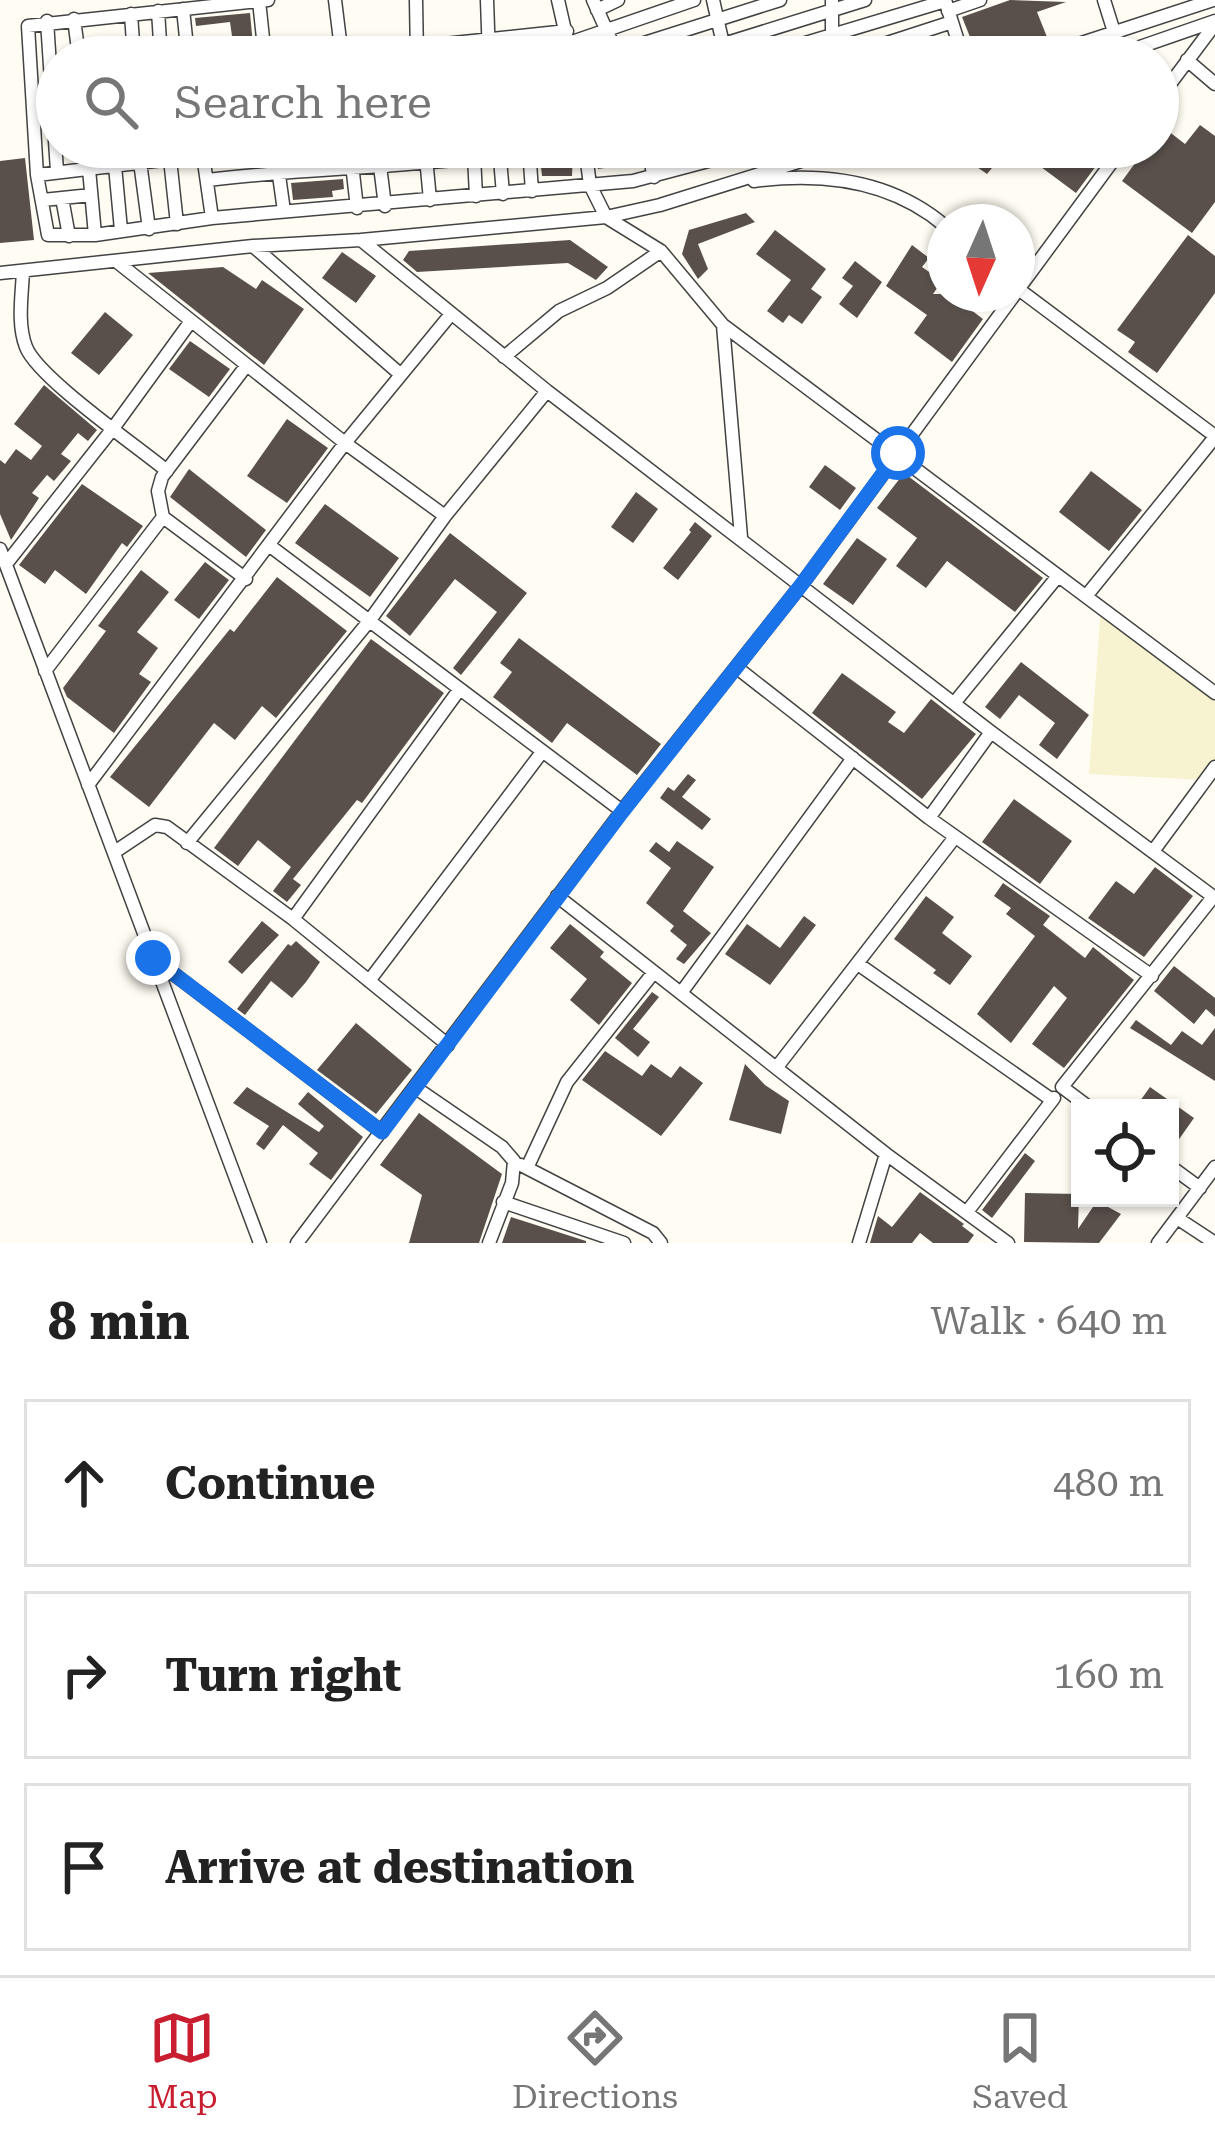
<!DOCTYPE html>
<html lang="en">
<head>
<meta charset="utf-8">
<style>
  body { margin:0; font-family:"Roboto Serif",serif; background:#f2f2f2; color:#222 }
  .controls { position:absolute; right:36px; bottom:36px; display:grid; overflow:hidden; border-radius:0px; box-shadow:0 3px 9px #0004 }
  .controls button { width:108px; height:108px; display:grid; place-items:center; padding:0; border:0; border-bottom:3px solid #e0e0e0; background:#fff; color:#222; font:60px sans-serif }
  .compass { position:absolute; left:927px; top:204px; width:108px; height:108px; border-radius:50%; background:#fff; box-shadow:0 3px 9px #0004; rotate:183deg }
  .stop { position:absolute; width:36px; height:36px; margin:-27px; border:9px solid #1a73e8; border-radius:50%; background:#fff }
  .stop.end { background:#1a73e8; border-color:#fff; box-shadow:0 3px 12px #0008 }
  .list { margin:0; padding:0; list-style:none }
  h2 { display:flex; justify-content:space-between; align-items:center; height:156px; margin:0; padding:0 48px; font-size:51px }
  h2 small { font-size:39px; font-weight:400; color:#767676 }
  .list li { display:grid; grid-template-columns:78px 1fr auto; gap:36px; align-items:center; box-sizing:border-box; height:168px; margin:0 24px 24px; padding:0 24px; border:3px solid #e0e0e0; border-radius:0px }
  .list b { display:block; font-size:45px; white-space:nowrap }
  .list em { font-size:39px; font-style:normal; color:#767676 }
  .icon { flex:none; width:66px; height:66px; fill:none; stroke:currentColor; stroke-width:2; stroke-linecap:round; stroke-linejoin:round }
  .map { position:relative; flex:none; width:1215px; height:1243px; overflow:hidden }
  .search { position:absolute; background:#fff; box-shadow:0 3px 9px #0004; left:36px; right:36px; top:36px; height:132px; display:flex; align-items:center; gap:30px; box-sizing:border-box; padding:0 42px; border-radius:66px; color:#767676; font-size:45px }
  .sheet { height:732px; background:#fff }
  nav { display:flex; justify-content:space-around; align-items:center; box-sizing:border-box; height:168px; border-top:3px solid #e0e0e0; background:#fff; font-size:33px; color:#767676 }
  nav a { display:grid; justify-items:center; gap:6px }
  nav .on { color:#c91e2f }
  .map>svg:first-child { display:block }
  .farmland { fill:#f7f2d0 }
  .building { fill:#59504b }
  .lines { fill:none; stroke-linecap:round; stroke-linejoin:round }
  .minor-casing { stroke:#434343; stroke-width:15 }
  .minor { stroke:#fff; stroke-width:12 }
  .route { stroke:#1a73e8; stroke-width:15 }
</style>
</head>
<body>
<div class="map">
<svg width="1215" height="1243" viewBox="0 0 1215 1243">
  <rect width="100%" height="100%" fill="#fffcf3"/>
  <path class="farmland" d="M1101 606 1215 696V767L1205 780 1089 774Z"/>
  <path class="building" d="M1010 0 1066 2 1037 12 1047 37 1000 49 1001 53 978 57 962 17Z
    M250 13 254 56 235 57 230 22 196 26 195 18Z
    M1200 125 1215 136V202L1192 233 1122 181 1147 147H1158V133L1163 127 1185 144Z
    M596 147H633L636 163 598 169Z
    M948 147H988L1001 157 987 174Z
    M1051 147H1078L1099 162 1076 193 1037 164Z
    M573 148 572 176H542L540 158 551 149Z
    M25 158 34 240 0 243V161Z
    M343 179 344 189 332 191 333 197 293 200 291 183Z
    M746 213 755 222 698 244 708 269 698 279 682 254 689 230Z
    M775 230 826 269 811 289 822 297 802 324 789 315 783 323 767 311 791 280 756 254Z
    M1188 235 1215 256V293L1157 373 1128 352 1135 342 1117 330Z
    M570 240 608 267 596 280 568 263 417 272 403 260 409 251Z
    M912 245 929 258 922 267 942 281 933 294H950L983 319 952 362 914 333 927 315 886 286Z
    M342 252 376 276 356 303 322 278Z
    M855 261 882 282 857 318 839 304 853 286 842 278Z
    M223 267 256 289 262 280 304 309 264 365 148 273Z
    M105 312 133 335 99 375 71 353Z
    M190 341 230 369 209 397 169 369Z
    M44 385 97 430 88 441 78 433 61 454 71 461 54 481 47 475 32 493 39 498 11 540 0 514V460L5 464 16 449 31 460 42 446 14 424Z
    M287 419 328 448 287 503 247 476Z
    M825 465 856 488 840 510 809 487Z
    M189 469 266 530 246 557 170 497Z
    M1091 471 1142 510 1109 551 1059 512Z
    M904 473 1043 578 1015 612 947 561 926 588 896 566 917 538 877 508Z
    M82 484 143 526 127 547 122 543 86 594 55 570 45 584 19 565Z
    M636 492 658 509 633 543 611 527Z
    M325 504 399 558 370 597 295 543Z
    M695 522 712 536 678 580 663 568 691 532 689 530Z
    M450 533 527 593 461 675 453 668 497 612 455 579 410 636 386 616Z
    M857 538 887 559 853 605 823 584Z
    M205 562 229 580 199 619 174 600Z
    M141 570 169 592 137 632 158 648 139 674 151 682 114 733 67 697 63 688 106 631 98 626Z
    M277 577 347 631 276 718 262 706 235 740 214 723 149 807 110 777 230 629 234 632Z
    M519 638 661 744 637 775 567 723 552 743 493 697 512 672 500 663Z
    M371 639 444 693 362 803 357 800 293 879 301 885 287 902 273 891 291 867 258 840 238 866 214 848Z
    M1021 662 1089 715 1057 759 1039 745 1055 723 1019 695 1000 719 985 707Z
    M842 673 896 712 888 722 904 733 931 699 976 734 922 799 812 713Z
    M688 774 696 780 682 797 711 819 702 830 660 798 668 787 674 791Z
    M1014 799 1072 841 1040 884 982 842Z
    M677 841 714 867 683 911 711 933 684 964 676 959 687 945 670 931 674 926 646 903 671 868 649 851 656 842 669 852Z
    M1155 867 1193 896 1144 957 1088 918 1116 881 1134 894Z
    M1003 883 1050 916 1043 925 1085 958 1093 947 1134 980 1064 1068 1032 1044 1067 998 1054 986 1011 1043 977 1014 1035 936 1006 914 1011 908 994 896Z
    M926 896 954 917 942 933 972 956 950 985 933 973 936 970 894 939Z
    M804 916 816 925 770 985 725 954 747 924 780 948Z
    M262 921 279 935 242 974 228 962Z
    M570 924 604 952 600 957 632 983 599 1025 570 1000 587 979 550 948Z
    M296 941 320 962 306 982 292 998 271 981 245 1015 237 1009 288 944 291 946Z
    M1174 966 1215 998V1017L1206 1009 1194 1024 1154 991Z
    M652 992 659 997 633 1029 650 1042 638 1057 615 1038Z
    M1136 1020 1171 1045 1182 1031 1202 1045 1215 1028V1081L1130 1028Z
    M356 1023 412 1070 376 1114 317 1070Z
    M605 1051 642 1076 651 1064 671 1078 680 1066 703 1083 661 1136 582 1080Z
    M745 1064 765 1085 789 1101 781 1134 729 1120Z
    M247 1087 319 1132 324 1126 298 1104 308 1092 363 1137 331 1180 309 1164 318 1153 283 1125 264 1150 256 1144 269 1126 233 1103Z
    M1150 1087 1194 1118 1170 1152V1108H1135Z
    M419 1113 502 1174 479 1243H409L422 1195 380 1165Z
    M1025 1153 1035 1161 992 1218 982 1210Z
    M920 1192 964 1224 962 1226 974 1235 968 1243H933L920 1233 912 1243H870L878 1216 892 1227Z
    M1025 1193 1079 1194 1078 1229 1097 1201 1121 1214 1099 1243 1024 1242Z
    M511 1217 586 1241V1243H502Z"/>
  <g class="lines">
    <g class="minor-casing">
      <path id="minor" d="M268 0 28 26 37 175 48 235H95L212 218 633 181 761 147
        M335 0 342 57
        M416 0 417 57
        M487 0 489 57
        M558 0 571 57
        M593 0 618 56
        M713 0 726 57
        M832 0V35L838 57
        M945 0 963 57
        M1104 0 1114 32
        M259 1 265 57
        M183 9 188 57
        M597 10 618 0
        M158 11 161 57
        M948 11 980 0
        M131 14 134 57
        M74 19 79 57
        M47 21 57 171
        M569 43 694 0
        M616 52 780 0
        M92 57 133 52
        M321 57 567 31
        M682 57 865 0
        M759 57 945 1
        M844 57 952 22
        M1039 57 1213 0
        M1111 57 1215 21
        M1187 60 1215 84
        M1158 100 1215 24
        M87 147 95 235
        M138 147 149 229
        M275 147 284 211
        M350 147 357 208
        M386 147 387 166
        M425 147 430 200
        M499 147 503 194
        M585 147 590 185 606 217 661 251 723 325 1215 693
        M647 147 654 177
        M202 148 212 218
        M529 149 532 191
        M474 156 476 196
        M170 159 177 224
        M115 166 121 230
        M380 166 385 206
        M37 175 272 147
        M208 180C319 166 432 169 541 147
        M754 181C823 172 891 180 945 226
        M62 198 69 236
        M43 200 91 195
        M361 240 547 391 991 732 1215 898
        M253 246 400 374
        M116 261 345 443 445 516
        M23 271C22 295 17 324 26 347 38 378 137 446 167 471
        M0 273 253 246 361 240 606 217 660 205 846 147
        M1017 288 1215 436
        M1017 291 1123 147
        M723 325 741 537
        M504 357 559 311 607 288 661 251
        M246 366 162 477 158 491 163 517 246 579
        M270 546 622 811
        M0 549 260 1243
        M6 564 114 427 191 321
        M1087 595 1215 437
        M736 667 929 818 1152 976
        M45 671 163 517
        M955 702 1058 576
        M88 785 345 443 451 314
        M929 818 991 732
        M187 843 370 620 445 516 547 391
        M1154 850 1215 767
        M116 851 155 825 167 827 293 919 448 1045
        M557 896 886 1154 1008 1243
        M293 919 459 690
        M154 959 382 1132
        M858 964 1052 1100
        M369 981 542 752
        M681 993 853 758
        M777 1067 955 837
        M416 1088 502 1147 514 1161 512 1183 489 1243
        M1090 1108 1062 1087 1213 897
        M521 1165 653 1233 661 1243
        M1170 1166 1200 1188
        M527 1168 567 1082 654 972
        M503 1202 624 1243
        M967 1212 1054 1098
        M1177 1218 1215 1243
        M297 1243 622 811 802 584 1015 294
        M859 1243 886 1154
        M1158 1243 1215 1167"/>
    </g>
    <use href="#minor" class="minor"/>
  </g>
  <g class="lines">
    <path class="route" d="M153 958 382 1132 622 812 802 584 898 453"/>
  </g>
</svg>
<div class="controls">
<button><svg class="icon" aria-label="locate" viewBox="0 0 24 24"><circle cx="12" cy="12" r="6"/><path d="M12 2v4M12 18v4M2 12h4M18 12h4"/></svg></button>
</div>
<svg class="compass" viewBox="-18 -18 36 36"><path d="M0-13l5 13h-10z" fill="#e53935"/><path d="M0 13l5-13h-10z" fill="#767676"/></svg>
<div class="stop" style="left:898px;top:453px"></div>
<div class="stop end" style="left:153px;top:958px"></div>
<div class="search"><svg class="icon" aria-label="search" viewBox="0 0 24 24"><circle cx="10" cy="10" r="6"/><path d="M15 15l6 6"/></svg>Search here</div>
</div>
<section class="sheet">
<h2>8 min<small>Walk · 640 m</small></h2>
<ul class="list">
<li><svg class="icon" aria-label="ahead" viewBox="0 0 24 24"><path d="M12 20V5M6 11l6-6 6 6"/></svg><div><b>Continue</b></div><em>480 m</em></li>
<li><svg class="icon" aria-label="right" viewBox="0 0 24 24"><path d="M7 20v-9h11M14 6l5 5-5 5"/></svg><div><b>Turn right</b></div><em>160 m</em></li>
<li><svg class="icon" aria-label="arrive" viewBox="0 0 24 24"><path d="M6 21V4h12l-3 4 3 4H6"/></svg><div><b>Arrive at destination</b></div></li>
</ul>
</section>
<nav>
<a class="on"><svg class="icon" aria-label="map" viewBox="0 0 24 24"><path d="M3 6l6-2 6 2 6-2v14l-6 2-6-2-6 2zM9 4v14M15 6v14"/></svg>Map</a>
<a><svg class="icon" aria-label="directions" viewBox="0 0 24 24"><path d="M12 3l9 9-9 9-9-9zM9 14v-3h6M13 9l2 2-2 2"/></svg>Directions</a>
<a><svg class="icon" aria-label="saved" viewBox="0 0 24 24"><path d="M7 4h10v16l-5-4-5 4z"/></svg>Saved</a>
</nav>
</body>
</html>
